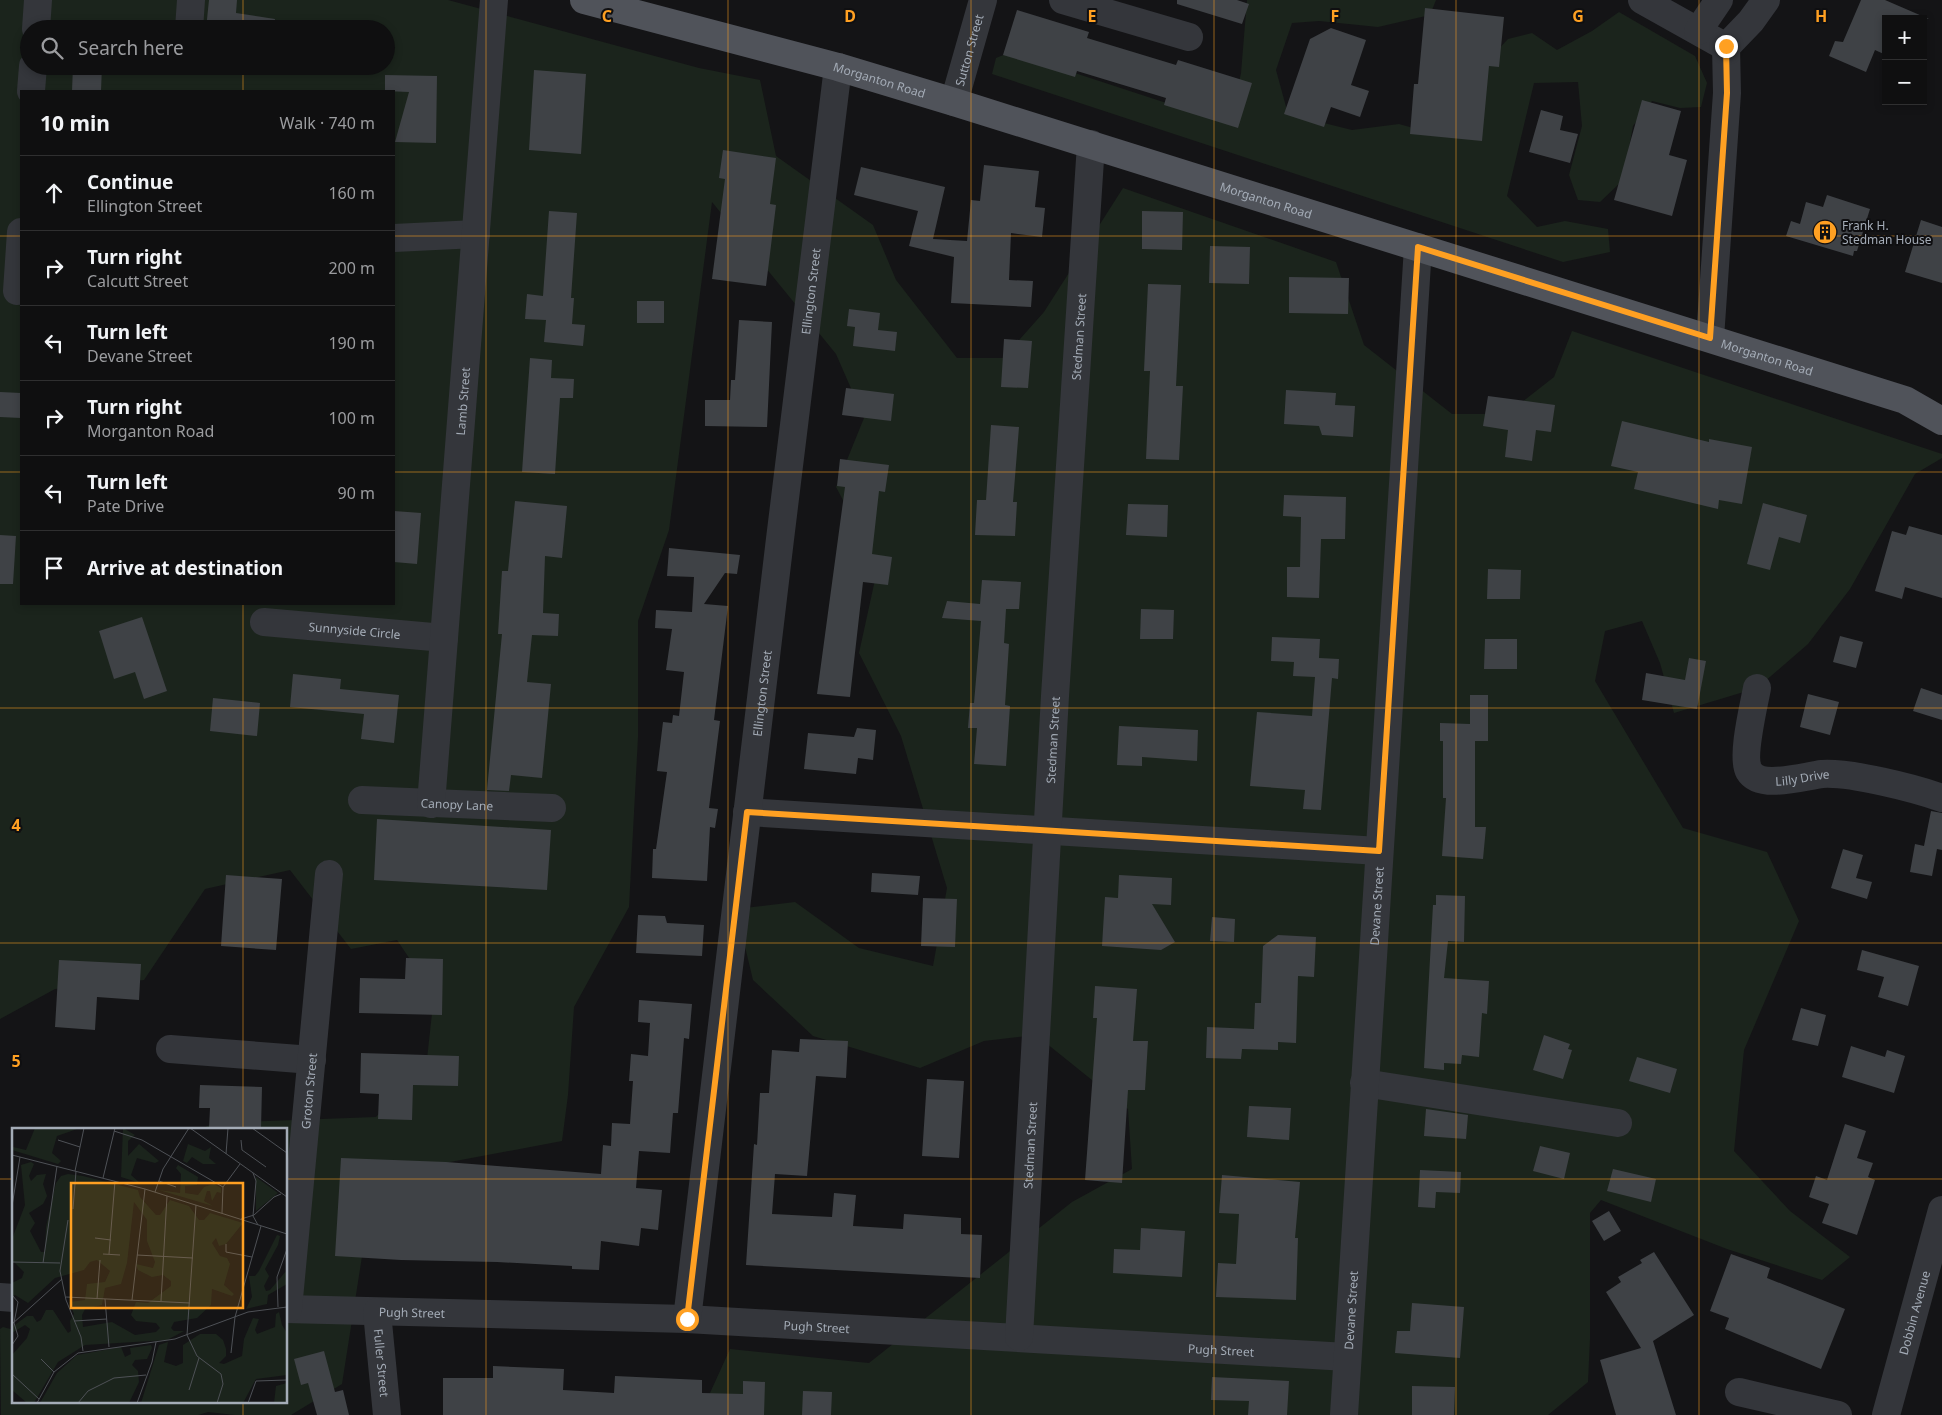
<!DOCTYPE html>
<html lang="en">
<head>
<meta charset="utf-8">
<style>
  body { margin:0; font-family:"Noto Sans",sans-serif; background:#1d1d1e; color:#f1f3f6 }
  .controls { position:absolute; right:15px; top:15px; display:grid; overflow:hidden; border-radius:0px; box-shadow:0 2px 8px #0003 }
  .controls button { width:45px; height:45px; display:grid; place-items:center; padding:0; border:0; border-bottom:1px solid #2f2f30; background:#0f0f10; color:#f1f3f6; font:25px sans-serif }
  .stop { position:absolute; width:15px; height:15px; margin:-11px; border:4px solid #ffa022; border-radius:50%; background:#fff }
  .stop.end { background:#ffa022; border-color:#fff; box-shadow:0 1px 5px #0008 }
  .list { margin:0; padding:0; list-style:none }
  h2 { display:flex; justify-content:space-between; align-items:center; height:65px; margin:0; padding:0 20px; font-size:21px }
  h2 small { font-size:16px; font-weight:400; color:#9b9c9f }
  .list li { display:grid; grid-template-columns:32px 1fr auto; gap:15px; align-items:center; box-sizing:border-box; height:75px; padding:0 20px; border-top:1px solid #2f2f30 }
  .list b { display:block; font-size:19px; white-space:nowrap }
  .list p { margin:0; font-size:16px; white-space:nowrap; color:#9b9c9f }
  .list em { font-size:16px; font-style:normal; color:#9b9c9f }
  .icon { flex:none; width:28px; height:28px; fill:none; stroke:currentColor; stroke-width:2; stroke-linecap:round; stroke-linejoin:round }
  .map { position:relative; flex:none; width:1942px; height:1415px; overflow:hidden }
  .search { position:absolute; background:#0f0f10; box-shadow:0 2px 8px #0003; left:20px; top:20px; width:375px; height:55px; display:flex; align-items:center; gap:12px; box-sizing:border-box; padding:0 18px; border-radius:28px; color:#9b9c9f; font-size:19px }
  .panel { position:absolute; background:#0f0f10; box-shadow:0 2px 8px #0003; left:20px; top:90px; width:375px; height:515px; border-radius:0px }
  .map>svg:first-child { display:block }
  .green { fill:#1b241c; fill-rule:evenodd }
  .building { fill:#3f4246 }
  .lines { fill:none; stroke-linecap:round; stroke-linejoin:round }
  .minor { stroke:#34363b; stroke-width:28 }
  .major { stroke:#50535a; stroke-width:28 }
  .route { stroke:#ffa022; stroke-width:6 }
  .grid { fill:none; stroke:#ffa022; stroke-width:1; stroke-opacity:0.55 }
  .labels { text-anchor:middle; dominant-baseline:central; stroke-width:4; stroke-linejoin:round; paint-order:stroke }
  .street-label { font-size:12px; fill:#a4acb7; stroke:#0f0f11 }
  .poi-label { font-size:12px; fill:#a4acb7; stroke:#0f0f11; text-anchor:start }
  .inset-road { fill:none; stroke:#4e5156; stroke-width:1 }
  .view { fill:#ffa022; fill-opacity:0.15; stroke:#ffa022; stroke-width:2.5 }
  .inset-edge { fill:none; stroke:#a4acb7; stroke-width:2.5 }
  .grid-label { font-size:16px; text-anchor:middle; font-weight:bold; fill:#ffa022; stroke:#0f0f11; stroke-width:4; stroke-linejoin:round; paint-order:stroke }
</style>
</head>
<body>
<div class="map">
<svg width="1942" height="1415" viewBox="0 0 1942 1415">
  <rect width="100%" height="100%" fill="#141416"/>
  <path class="green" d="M0 0H448L699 68 760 80 776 156 873 225 896 280 957 358H1003L1044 312 1123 188 1336 262 1364 345 1452 414H1507L1554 377 1572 331 1942 454V458L1915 474 1850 589 1808 644 1757 688 1674 713 1660 663 1642 621 1605 631 1595 681 1683 828 1767 852 1799 921 1744 1050 1734 1151 1790 1211 1850 1257 1822 1280 1727 1249 1601 1200 1590 1213V1339L1588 1382 1548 1415H700L730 1349 869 1363 1072 1202 1132 1169 1128 1109 1036 1035 984 1041 920 1068 813 1036 753 980 736 909 795 902 859 948 933 966 947 888 901 736 859 653 878 566 836 487 864 418 836 354 712 202 669 530 638 621V737L629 907 574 1007 568 1095 562 1141 418 1168 363 1250 342 1384 291 1415H235L208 1412 198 1415H1L0 1329 3 1327 14 1330V1401H286V1129H201L214 1123 376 1117 427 1059 434 995 397 940 351 949 290 870 205 889 144 980 55 989 0 1019ZM29 29H386V66H29ZM21 91H394V604H21Z
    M1247 0H1436L1430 15 1378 27 1319 21 1292 23 1276 70 1288 114 1352 130 1399 124 1442 136 1483 66 1508 39 1532 33 1557 50 1592 31 1619 12 1695 56 1707 83 1701 107 1680 108 1652 101 1633 126 1623 180 1600 202 1578 200 1569 175 1582 126 1578 82 1534 83 1507 196 1537 227 1565 221 1608 229 1610 252 1563 262 992 74 996 58 1011 52 1200 114 1232 116 1241 73Z"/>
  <path class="building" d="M209 0H237L236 13 275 19 274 29H206Z
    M1177 0H1237L1249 4 1242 24 1177 4Z
    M1861 0H1885L1929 19H1886V55L1875 50 1866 72 1829 56 1835 41 1843 42Z
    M1425 8 1504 17 1499 67 1489 66 1482 141 1410 134 1414 84H1418Z
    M1017 10 1089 32 1087 38 1176 65 1178 60 1252 83 1238 128 1164 105 1166 98 1077 71 1075 77 1003 55Z
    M1331 28 1366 40 1351 85 1369 91 1360 117 1331 107 1324 127 1284 114 1310 39Z
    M73 66H102L101 91H72Z
    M534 70 586 74 581 154 529 150Z
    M385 75 437 76 436 143 395 142 409 92 385 91Z
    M1642 100 1681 111 1669 155 1687 160 1672 216 1614 200Z
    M1541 110 1563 116 1560 130 1578 134 1570 163 1529 152Z
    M723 150 776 158 770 204 776 205 766 286 712 279 725 179 719 178Z
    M984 165 1039 171 1035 207 1045 208 1042 237 1011 233 1009 280 1033 281 1031 307 951 303 954 257 909 246 918 211 854 195 861 167 945 187 933 239 967 241 971 200 980 201Z
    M1827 195 1870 209 1857 251H1854L1853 256 1786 236 1791 221 1800 224 1806 202 1823 207Z
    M549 211 577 213 571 298H574L572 324 585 325 583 346 544 342 546 320 525 319 527 294 543 296Z
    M1142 211 1183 212 1182 250 1142 249Z
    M1921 220 1942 227V283L1905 272Z
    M1210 246 1250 247 1249 284 1209 283Z
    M1289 277 1349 278 1348 314 1289 313Z
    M1148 284 1181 285 1176 386H1183L1179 460 1146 459 1150 371H1144Z
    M637 301H664V323H637Z
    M849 309 880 313 878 330 897 332 895 351 853 346 855 327 847 326Z
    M739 320 772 322 767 427 705 426V400H730L731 380H735Z
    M1004 339 1032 341 1028 388 1001 387Z
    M530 358 552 360 551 378 574 379 573 398H560L555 474 522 472Z
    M846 388 894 394 891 421 842 415Z
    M1286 390 1336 393 1335 405 1355 406 1353 437 1322 435 1319 426 1284 424Z
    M0 392 21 393V418L0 417Z
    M1488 396 1555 405 1551 432 1536 430 1532 461 1505 457 1508 430 1483 426Z
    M1622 421 1709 442V439L1752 447 1742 504 1719 500 1718 509 1634 489 1638 472 1611 466Z
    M991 425 1019 427 1013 502H1017L1015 536 975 535 977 500H986Z
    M840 459 889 465 885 492 879 491 872 554 892 557 888 585 863 582 850 697 817 694 845 487 837 486Z
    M1284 495 1346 497 1345 539H1321L1319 598 1287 597V567H1300L1301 517 1283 516Z
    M515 501 567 506 562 558 545 556 543 613 559 614 558 636 532 635 527 682 551 684 542 778 511 775 509 791 487 790 502 634H498L502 571H508Z
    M1763 503 1807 515 1800 543 1779 537 1770 570 1747 564Z
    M1128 504 1168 505 1167 537 1126 535Z
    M394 511 421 513 417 564 394 562Z
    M1909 526 1942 535V598L1905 587 1902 599 1875 591 1892 531 1906 535Z
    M0 535 16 536 13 584H0Z
    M669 548 740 555 737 574 725 573 704 604 728 606 714 720 720 721 709 808 718 809 715 828 710 827 707 881 652 878 653 849H656L667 772 657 771 663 722 672 723 673 715 679 716 684 672 666 670 672 629 655 628 656 610 692 612 694 577 667 576Z
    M1488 569 1521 570 1520 599H1487Z
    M982 580 1021 582 1019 609H1006L1004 643 1009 644 1005 705 1010 706 1006 766 974 764 977 728H968L970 703H974L981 621 942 618 947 601 980 604Z
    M1141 609 1174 610 1173 639H1140Z
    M142 617 167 691 144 699 135 672 114 679 99 631Z
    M1840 636 1863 642 1856 668 1833 662Z
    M1272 637 1320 639 1319 658 1339 659 1338 679 1332 678 1321 810 1303 809 1305 790 1250 786 1257 712 1312 716 1315 677 1293 676 1294 662 1271 661Z
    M1485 639H1517V669H1484Z
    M1689 658 1706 661 1697 709 1642 700 1646 673 1685 680Z
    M293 674 341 679 340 689 399 695 394 743 361 739 364 714 290 707Z
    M1921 688 1942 695V720L1913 711Z
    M1808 694 1839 702 1830 735 1800 727Z
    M1470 695H1488V741H1475V827H1486L1483 859 1442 856 1446 798H1443V741H1440V723L1470 724Z
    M213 698 260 703 257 736 210 731Z
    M1119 726 1198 730 1197 761 1142 757V766L1117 765Z
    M857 728 876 730 873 760 858 758 856 774 804 769 808 733 854 737Z
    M1931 811 1942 813V850L1937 849 1932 876 1910 872 1915 844 1924 846Z
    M377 819 551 830 547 890 374 880Z
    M1843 849 1863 855 1856 878 1872 882 1867 899 1831 888Z
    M872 873 920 876 918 895 871 892Z
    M226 875 282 879 276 950 221 946Z
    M1119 875 1172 878 1171 905 1152 904 1175 942 1161 950 1102 946 1105 897 1118 898Z
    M1436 895 1465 896 1464 942 1448 941 1444 978 1489 981 1487 1014 1482 1013 1479 1057 1462 1055 1461 1064 1444 1063V1070L1424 1068 1433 905H1436Z
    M923 898 957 899 955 947 921 946Z
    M638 915 665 916 667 923 704 925 702 956 636 953Z
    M1212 917 1235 919 1234 942 1210 941Z
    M1278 935 1316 937 1314 977 1298 976 1296 1043 1278 1042V1050L1242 1049 1241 1059 1206 1058 1207 1027 1254 1029 1255 1003H1261L1263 946Z
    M1862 950 1919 966 1908 1006 1878 997 1884 977 1857 970Z
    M406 958 443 959 442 1015 359 1013 360 978 405 979Z
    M59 960 141 964 139 1000 97 997 95 1030 55 1027Z
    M1095 986 1137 989 1133 1041H1148L1145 1090H1128L1122 1183 1085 1180 1097 1018H1093Z
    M639 1000 692 1004 689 1039 684 1038 678 1113H673L670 1153 639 1151 636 1188 662 1190 658 1230 641 1228 639 1246 601 1241 599 1270 572 1269V1266L497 1262 401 1260 335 1256 341 1158 446 1162 601 1174 603 1145 611 1146 612 1123 630 1124 633 1081H629L631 1054 648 1056 650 1023 638 1022Z
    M1801 1008 1826 1015 1818 1046 1792 1040Z
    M1544 1035 1570 1044 1568 1049 1572 1050 1563 1079 1533 1070Z
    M800 1039 848 1041 846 1078 816 1076 807 1176 775 1174 772 1214 832 1217 834 1193 856 1195 853 1226 903 1229 904 1214 961 1218V1234L982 1235 980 1278 746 1265 754 1144 757 1145 760 1093H769L772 1050 799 1052Z
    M1851 1046 1885 1057 1887 1050 1905 1056 1894 1093 1842 1077Z
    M361 1053 459 1056 458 1086 413 1085 412 1120 378 1119 379 1094 360 1093Z
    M1637 1057 1677 1069 1670 1093 1629 1081Z
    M927 1079 964 1081 959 1158 922 1156Z
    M200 1085 262 1087 261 1129H209L210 1108H199Z
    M1249 1106 1291 1108 1289 1140 1247 1137Z
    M1426 1109 1468 1115 1466 1139 1424 1136Z
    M1845 1124 1866 1131 1857 1158 1873 1163 1868 1177 1875 1180 1857 1235 1822 1223 1829 1204 1809 1197 1816 1176 1827 1180Z
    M1540 1146 1570 1153 1564 1179 1533 1171Z
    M1613 1169 1656 1179 1651 1202 1607 1191Z
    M1420 1170 1461 1172 1460 1193 1436 1192 1435 1208 1418 1207Z
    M1222 1175 1300 1182 1295 1238H1298L1296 1300 1216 1297 1218 1263 1236 1264 1239 1214 1219 1213Z
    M1609 1211 1621 1231 1604 1241 1592 1221Z
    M1141 1228 1185 1231 1182 1277 1113 1273 1114 1249 1140 1250Z
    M1654 1252 1694 1315 1653 1341 1676 1415H1616L1600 1360 1641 1348 1606 1292 1621 1282 1618 1277 1642 1263 1640 1260Z
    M1731 1254 1770 1268 1767 1278 1845 1309 1821 1369 1725 1329 1729 1318 1710 1311Z
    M1412 1303 1464 1307 1460 1358 1395 1353 1397 1331H1410Z
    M324 1351 335 1392 343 1390 349 1415H317L308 1383 301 1385 294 1359Z
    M493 1366 564 1369 563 1390 614 1393 615 1376 702 1380V1393L743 1394V1381L765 1382 764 1415H443V1378H493Z
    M1212 1377 1289 1381 1287 1415H1248L1249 1401 1211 1400Z
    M1412 1386 1455 1387 1454 1415H1412Z
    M803 1391 832 1392 831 1415H802Z"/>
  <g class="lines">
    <g class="minor">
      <path d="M1063 0 1189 37"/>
      <path d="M1642 0 1726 47"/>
      <path d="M36 29 38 0"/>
      <path d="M189 29 191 0"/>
      <path d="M1698 31 1719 0"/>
      <path d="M31 91 33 66"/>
      <path id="s1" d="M954 102 983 0"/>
      <path d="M394 238 476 234"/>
      <path d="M17 291 21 232"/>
      <path d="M1710 338 1727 93 1726 47 1751 21 1766 0"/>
      <path id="s2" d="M264 622 444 638"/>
      <path id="s3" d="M1757 688C1754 705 1741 757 1749 771 1760 790 1804 776 1822 774 1850 772 1914 788 1942 798"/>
      <path id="s4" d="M362 800 552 808"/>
      <path id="s5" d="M431 804 494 0"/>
      <path d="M747 812 1379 851"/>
      <path d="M170 1049 312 1060"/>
      <path d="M1364 1083 1618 1123"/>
      <path d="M0 1297 14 1298"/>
      <path id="s6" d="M286 1309 687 1319 1347 1357"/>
      <path id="s7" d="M288 1309 329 874"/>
      <path id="s8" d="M377 1312 387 1415"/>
      <path id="s9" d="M687 1319 780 539 838 67"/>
      <path id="s10" d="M1019 1337 1055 696 1091 144"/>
      <path d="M1739 1392 1838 1415"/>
      <path id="s11" d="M1344 1415 1418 247"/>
      <path id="s12" d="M1886 1415 1942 1210"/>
    </g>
    <path class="major" id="s13" d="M584 0 838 67 954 102 1905 400 1942 421"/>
  </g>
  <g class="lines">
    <path class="route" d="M687 1319 747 812 1379 851 1418 247 1710 338 1727 93 1726 46"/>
  </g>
  <path class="grid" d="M243 0V29M486 0V1415M728 0V1415M971 0V1415M1214 0V1415M1456 0V1415M1699 0V1415M243 66V91M0 236H21M394 236H1942M0 472H21M394 472H1942M243 604V1129M0 708H1942M0 943H1942M0 1179H14M286 1179H1942M243 1401V1415"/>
  <defs>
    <g id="building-disc" transform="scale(1.25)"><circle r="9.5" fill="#ffa022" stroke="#0f0f11"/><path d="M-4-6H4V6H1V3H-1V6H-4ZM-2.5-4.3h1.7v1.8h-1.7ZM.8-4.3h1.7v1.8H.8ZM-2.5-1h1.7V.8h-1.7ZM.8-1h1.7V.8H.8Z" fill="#111"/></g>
  </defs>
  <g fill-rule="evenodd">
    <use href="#building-disc" x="1825" y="232"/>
  </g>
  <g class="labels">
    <g class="street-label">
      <text stroke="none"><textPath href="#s1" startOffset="54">Sutton Street</textPath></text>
      <text stroke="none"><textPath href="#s13" startOffset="306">Morganton Road</textPath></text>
      <text stroke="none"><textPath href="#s13" startOffset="711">Morganton Road</textPath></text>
      <text stroke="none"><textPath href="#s9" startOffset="1035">Ellington Street</textPath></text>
      <text stroke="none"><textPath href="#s10" startOffset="1002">Stedman Street</textPath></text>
      <text stroke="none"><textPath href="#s13" startOffset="1236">Morganton Road</textPath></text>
      <text stroke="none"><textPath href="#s5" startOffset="404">Lamb Street</textPath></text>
      <text stroke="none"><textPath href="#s2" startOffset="91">Sunnyside Circle</textPath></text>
      <text stroke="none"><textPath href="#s9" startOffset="630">Ellington Street</textPath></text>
      <text stroke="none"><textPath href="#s10" startOffset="598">Stedman Street</textPath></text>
      <text stroke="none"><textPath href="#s3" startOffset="141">Lilly Drive</textPath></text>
      <text stroke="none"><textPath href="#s4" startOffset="95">Canopy Lane</textPath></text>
      <text stroke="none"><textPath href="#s11" startOffset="510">Devane Street</textPath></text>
      <text stroke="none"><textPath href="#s7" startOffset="219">Groton Street</textPath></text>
      <text stroke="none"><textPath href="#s10" startOffset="192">Stedman Street</textPath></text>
      <text stroke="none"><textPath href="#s11" startOffset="105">Devane Street</textPath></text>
      <text stroke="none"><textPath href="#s6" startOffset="126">Pugh Street</textPath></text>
      <text stroke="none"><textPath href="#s12" startOffset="106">Dobbin Avenue</textPath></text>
      <text stroke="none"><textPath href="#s6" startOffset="531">Pugh Street</textPath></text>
      <text stroke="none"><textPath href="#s6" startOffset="936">Pugh Street</textPath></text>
      <text stroke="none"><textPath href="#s8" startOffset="51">Fuller Street</textPath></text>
    </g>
    <g class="poi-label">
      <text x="1842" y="225">Frank H.<tspan x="1842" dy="14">Stedman House</tspan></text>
    </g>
  </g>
  <g transform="translate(12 1128)">
    <rect width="275" height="275" fill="#141416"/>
    <path d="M23 0H68L45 8 40 25 49 33 46 36 0 22 1 19 14 22ZM111 0 123 7 116 13V28L127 16 147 33 143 35 125 30 119 47 128 55 109 49ZM176 16 193 23 199 19 197 30 204 36H191L180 29 175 35 171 33ZM19 34 22 36 17 48 19 53 25 47 34 46 31 56 35 68 31 76 17 85 23 95 18 103 29 124H33L34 99 44 55 49 48 56 46 71 48 126 62 128 69 144 87H148L158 72 177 78 187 92H192L198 85 231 95 214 116 207 118 204 110 200 115 208 128 215 130 218 136 212 157 222 166 220 168 200 161 199 177 185 190 162 194 159 200 162 203H172L155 212 73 217 46 234 22 275H15L0 262V227L15 210 18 201 13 197 0 205V199L15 188H21L25 194 29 192 34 182H41L56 205 59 203 58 193 62 186 57 174 73 172 75 156 93 154 98 143 85 132 78 134 72 142 43 150 16 175 3 167 0 169V155L10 150 12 144 0 132V111L13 77 9 37ZM122 74 135 92V113L143 134 141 140 124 136 126 142 140 149 151 147 159 153V158L136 175 124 174 119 187 124 193 144 195 148 200 144 204 123 207 100 194 71 199 70 187 73 181 90 177 93 160 109 156 115 135ZM166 37 186 49 185 57 173 58V65L186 67 192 59 202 56 209 60V65L205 64 200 73 198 63H195L192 73 201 78 147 62 168 65 169 46 164 40ZM244 49 266 65 244 83ZM265 107 268 108 266 117 253 141 257 148 252 158 254 163 258 162 275 142V156L256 167 255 176 234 181 240 169 237 148H243L247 143ZM267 184 270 197 275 205V247L244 251 231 275H129L147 217 156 214 152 234 164 238 171 235V217L188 206H204L211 212 214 221V228L207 235 212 236 230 228 232 211 241 190 247 191 243 202 245 206 263 199 264 186ZM139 217 140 220 135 231 123 232 120 237 126 243 127 254 117 275H28L45 245 65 227 109 219 113 229 119 226 118 220ZM275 255V275H262L264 258Z" fill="#1b241c" fill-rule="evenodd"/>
    <path class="inset-road" d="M178 0 275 69M240 0 275 25M102 3 130 12 211 59M46 12 68 19M229 12 230 22 254 39M214 26 216 0M0 27 133 61 275 106M63 43 72 0M241 45 244 53 241 88 246 97M91 50 103 0M147 53 164 59M143 64 151 41 177 0M184 77 175 207 185 228 209 246 211 256 205 275M0 78 8 29M61 81 64 43M210 85 211 59 228 36M229 91 242 87 262 69 269 66M56 92 48 143 54 172 69 209 71 223M83 110 99 112M214 116V124L240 129M91 126 108 127M97 126 103 53M125 127 181 130M0 134 48 135M31 135 45 38M0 167 6 174 2 195 6 208 0 217M54 169 178 175M85 171 88 132M93 171 97 219M120 172 133 61M149 173 155 68M266 179 265 149 275 121M62 193 95 191M0 196 50 151M219 225 223 189 249 98M29 231 42 244M0 246 27 271M177 262 187 230M25 275 42 244 66 225 163 211 236 184 275 179M66 275 76 263 102 250 134 247M125 275 140 234 144 214M236 275 244 253 275 252"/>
    <path class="view" d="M59 55H231V180H59Z"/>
    <rect width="275" height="275" class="inset-edge"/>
  </g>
  <g class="grid-label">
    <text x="607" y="22">C</text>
    <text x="850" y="22">D</text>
    <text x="1092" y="22">E</text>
    <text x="1335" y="22">F</text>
    <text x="1578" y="22">G</text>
    <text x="1821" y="22">H</text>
    <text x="16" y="831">4</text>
    <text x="16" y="1067">5</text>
  </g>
</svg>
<div class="controls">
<button>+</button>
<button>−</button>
</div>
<div class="stop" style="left:687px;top:1319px"></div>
<div class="stop end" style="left:1726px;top:46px"></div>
<div class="search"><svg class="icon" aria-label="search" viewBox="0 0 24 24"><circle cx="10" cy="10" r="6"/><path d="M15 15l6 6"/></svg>Search here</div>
<section class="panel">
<h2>10 min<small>Walk · 740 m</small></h2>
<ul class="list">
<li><svg class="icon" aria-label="ahead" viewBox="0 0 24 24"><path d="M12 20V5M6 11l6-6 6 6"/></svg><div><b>Continue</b><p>Ellington Street</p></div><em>160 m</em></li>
<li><svg class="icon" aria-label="right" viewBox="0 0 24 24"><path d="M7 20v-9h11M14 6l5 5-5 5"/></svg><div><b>Turn right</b><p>Calcutt Street</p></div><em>200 m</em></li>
<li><svg class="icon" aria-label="left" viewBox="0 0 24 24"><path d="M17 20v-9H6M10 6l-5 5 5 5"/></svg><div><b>Turn left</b><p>Devane Street</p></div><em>190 m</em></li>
<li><svg class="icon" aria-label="right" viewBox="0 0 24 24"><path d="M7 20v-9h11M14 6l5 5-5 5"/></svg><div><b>Turn right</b><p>Morganton Road</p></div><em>100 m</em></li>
<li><svg class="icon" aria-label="left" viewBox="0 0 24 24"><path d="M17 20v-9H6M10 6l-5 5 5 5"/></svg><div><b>Turn left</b><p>Pate Drive</p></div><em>90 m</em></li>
<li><svg class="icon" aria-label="arrive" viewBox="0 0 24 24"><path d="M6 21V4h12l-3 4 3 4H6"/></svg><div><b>Arrive at destination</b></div></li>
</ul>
</section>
</div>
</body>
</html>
